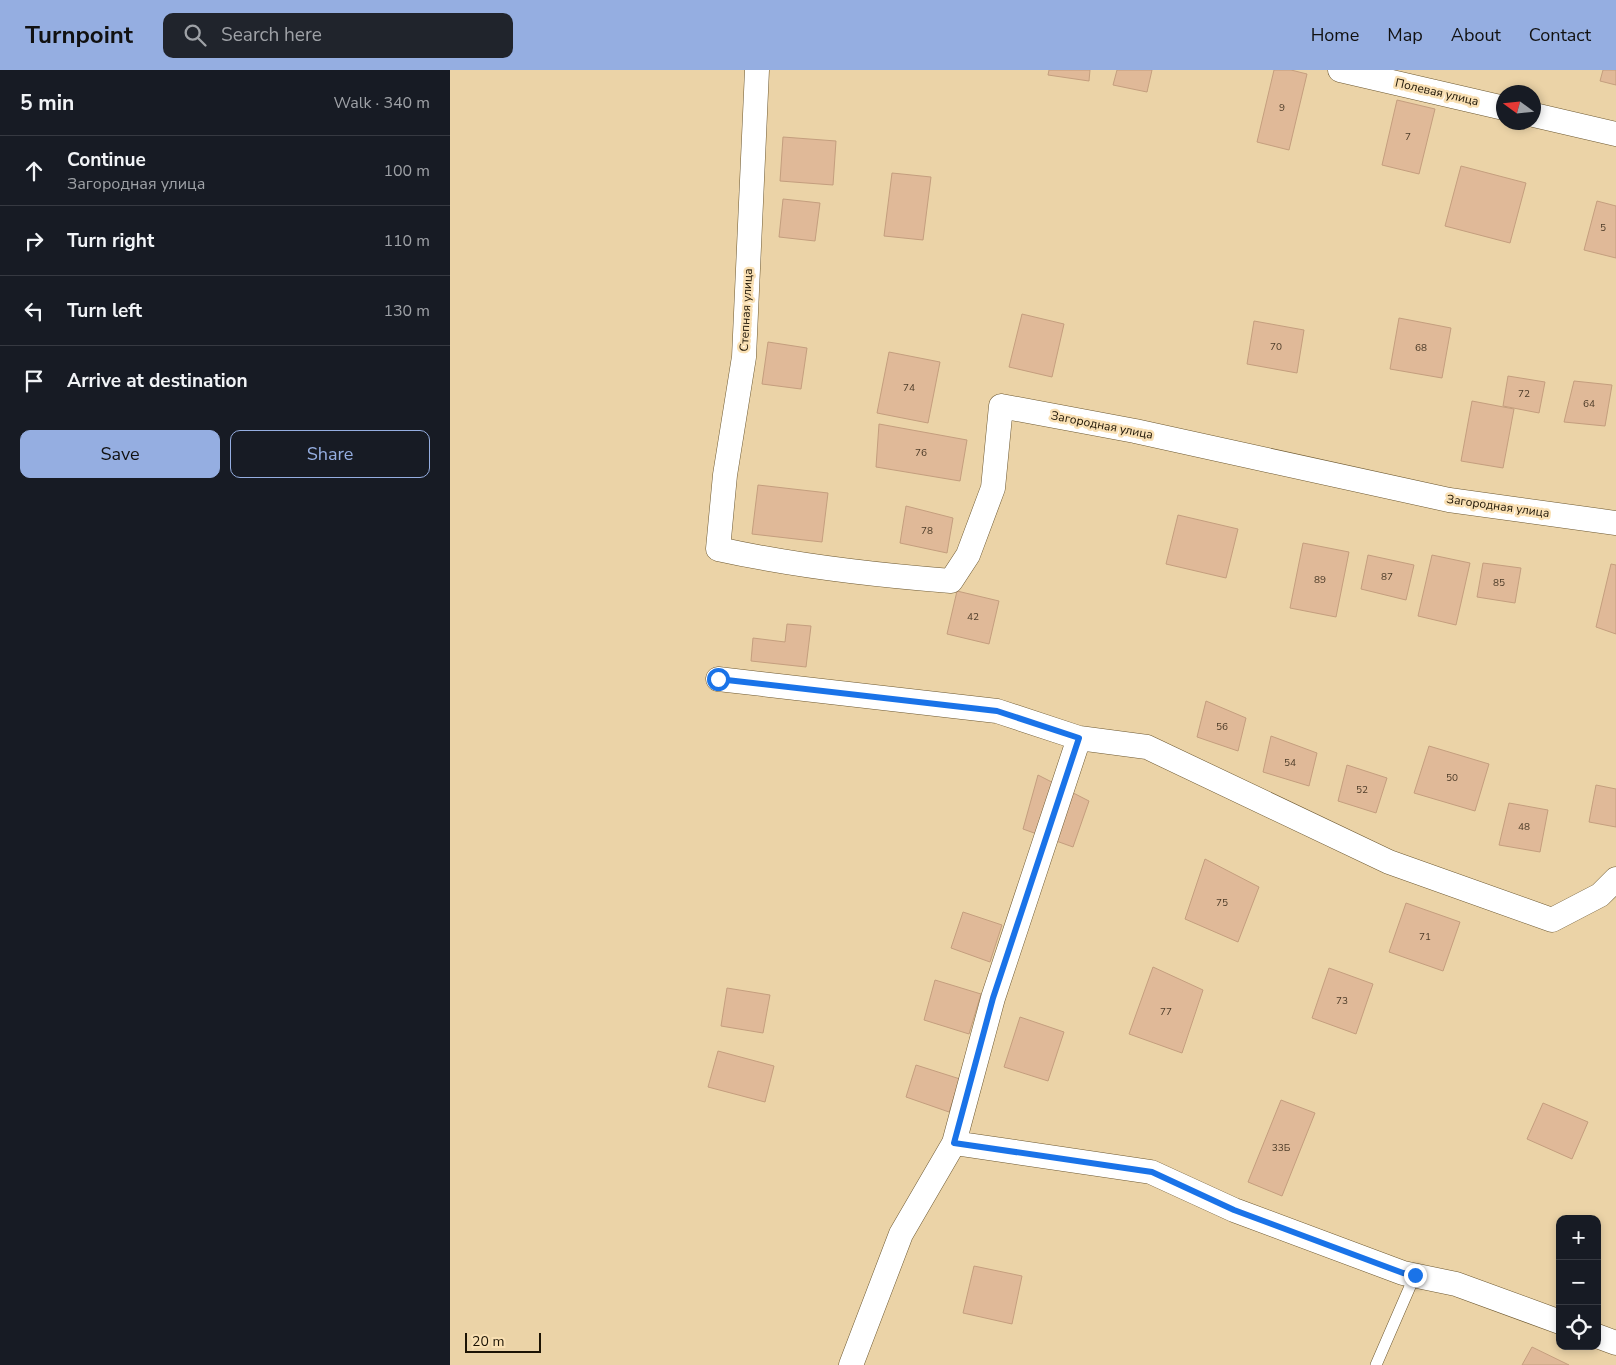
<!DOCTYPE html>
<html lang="en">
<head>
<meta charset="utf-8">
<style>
  body { margin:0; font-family:"Nunito Sans",sans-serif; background:#20242c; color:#f1f3f6 }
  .controls { position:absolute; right:15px; bottom:15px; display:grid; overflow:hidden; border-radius:10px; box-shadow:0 2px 8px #0003 }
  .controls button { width:45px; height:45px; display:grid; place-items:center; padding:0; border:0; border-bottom:1px solid #363941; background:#171b24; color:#f1f3f6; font:25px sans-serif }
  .compass { position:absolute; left:1046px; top:15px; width:45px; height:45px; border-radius:50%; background:#171b24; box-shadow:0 2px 8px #0003; rotate:285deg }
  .scale { position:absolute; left:15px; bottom:12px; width:76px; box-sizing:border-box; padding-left:5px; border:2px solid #1c1304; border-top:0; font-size:14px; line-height:18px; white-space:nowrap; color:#1c1304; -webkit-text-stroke:4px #f9e0b4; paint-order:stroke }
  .stop { position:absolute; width:15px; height:15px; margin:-11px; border:4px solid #1a73e8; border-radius:50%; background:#fff }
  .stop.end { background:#1a73e8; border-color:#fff; box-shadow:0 1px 5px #0008 }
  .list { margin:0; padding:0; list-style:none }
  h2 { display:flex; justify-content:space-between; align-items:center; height:65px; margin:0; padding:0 20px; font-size:21px }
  h2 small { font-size:16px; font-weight:400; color:#9ea1a6 }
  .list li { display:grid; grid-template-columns:32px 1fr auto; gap:15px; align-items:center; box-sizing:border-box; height:70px; padding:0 20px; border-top:1px solid #363941 }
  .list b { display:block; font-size:19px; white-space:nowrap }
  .list p { margin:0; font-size:16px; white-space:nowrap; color:#9ea1a6 }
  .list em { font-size:16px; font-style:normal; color:#9ea1a6 }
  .actions { display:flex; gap:10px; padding:15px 20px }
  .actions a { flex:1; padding:11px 0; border:1px solid #95aee1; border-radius:10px; text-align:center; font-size:18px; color:#95aee1 }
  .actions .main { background:#95aee1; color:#111 }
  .icon { flex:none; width:28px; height:28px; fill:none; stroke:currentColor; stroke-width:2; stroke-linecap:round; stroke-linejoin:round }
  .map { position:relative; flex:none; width:1166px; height:1295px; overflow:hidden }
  header { display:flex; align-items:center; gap:30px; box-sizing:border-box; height:70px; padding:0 25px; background:#95aee1; color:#111 }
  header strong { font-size:24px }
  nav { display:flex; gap:28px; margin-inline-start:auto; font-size:18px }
  .search { width:350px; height:45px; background:#20242c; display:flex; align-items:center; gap:12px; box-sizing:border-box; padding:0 18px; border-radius:10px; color:#9ea1a6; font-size:19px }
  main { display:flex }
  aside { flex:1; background:#171b24 }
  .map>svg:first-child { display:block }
  .building { fill:#e0b998; stroke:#c49e7e }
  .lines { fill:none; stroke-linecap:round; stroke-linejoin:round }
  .lane-casing { stroke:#6d5830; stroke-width:12 }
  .street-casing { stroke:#6d5830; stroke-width:25 }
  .lane { stroke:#fff; stroke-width:11 }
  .street { stroke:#fff; stroke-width:24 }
  .route { stroke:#1a73e8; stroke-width:6 }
  .labels { text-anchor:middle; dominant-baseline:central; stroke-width:5; stroke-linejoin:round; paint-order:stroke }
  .number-label { font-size:10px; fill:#4d3c29 }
  .street-label { font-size:12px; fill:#1c1304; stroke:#f9e0b4 }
</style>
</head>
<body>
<header>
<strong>Turnpoint</strong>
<div class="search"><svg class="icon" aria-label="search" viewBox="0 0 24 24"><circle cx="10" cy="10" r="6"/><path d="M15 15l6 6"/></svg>Search here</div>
<nav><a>Home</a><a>Map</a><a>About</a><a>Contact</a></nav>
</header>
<main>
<aside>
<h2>5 min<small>Walk · 340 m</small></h2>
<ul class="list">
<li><svg class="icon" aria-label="ahead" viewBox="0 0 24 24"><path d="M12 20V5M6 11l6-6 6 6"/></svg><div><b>Continue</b><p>Загородная улица</p></div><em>100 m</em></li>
<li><svg class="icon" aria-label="right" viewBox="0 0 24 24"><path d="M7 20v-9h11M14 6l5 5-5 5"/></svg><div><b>Turn right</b></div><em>110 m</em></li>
<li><svg class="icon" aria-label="left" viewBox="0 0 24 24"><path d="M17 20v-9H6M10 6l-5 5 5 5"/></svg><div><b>Turn left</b></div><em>130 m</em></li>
<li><svg class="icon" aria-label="arrive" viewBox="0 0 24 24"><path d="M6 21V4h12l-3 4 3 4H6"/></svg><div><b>Arrive at destination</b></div></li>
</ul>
<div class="actions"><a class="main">Save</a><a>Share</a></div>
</aside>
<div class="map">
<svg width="1166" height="1295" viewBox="0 0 1166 1295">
  <rect width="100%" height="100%" fill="#ebd3a7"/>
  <path class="building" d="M599 0H640L639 11 598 5Z
    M667 0H702L697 22 663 15Z
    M824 0H841L857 4 839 80 807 72Z
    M1153 0H1166V15L1150 11Z
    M947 30 985 39 969 104 932 95Z
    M333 67 386 71 383 115 330 111Z
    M1011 96 1076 113 1060 173 995 156Z
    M442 103 481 107 473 170 434 166Z
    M333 129 370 133 365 171 329 167Z
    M1147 131 1166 136V188L1134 180Z
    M572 244 614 254 602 307 559 297Z
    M949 248 1001 258 992 308 940 299Z
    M804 251 854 260 847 303 797 294Z
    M318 272 357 278 351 319 312 314Z
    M439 282 490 292 478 353 427 343Z
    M1058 306 1095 312 1089 343 1053 336Z
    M1124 311 1162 315 1155 356 1114 352Z
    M1022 331 1064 339 1053 398 1011 391Z
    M429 354 517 370 510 411 426 397Z
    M308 415 378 423 372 472 302 464Z
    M456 436 503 448 497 483 450 473Z
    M728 445 788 459 776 508 716 494Z
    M853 473 899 482 886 547 840 538Z
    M918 485 964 495 956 530 911 519Z
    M982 485 1020 493 1006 555 968 546Z
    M1033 493 1071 498 1065 533 1027 527Z
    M1161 494 1166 495V564L1146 557Z
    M507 521 549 531 539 574 497 564Z
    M337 554 361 556 356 597 301 591 303 568 335 572Z
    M756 631 796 648 788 681 747 667Z
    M821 666 867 683 859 716 813 702Z
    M979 676 1039 694 1025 741 964 723Z
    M897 695 937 708 926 743 888 731Z
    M588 705 639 731 623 777 573 759Z
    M1146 715 1166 719V757L1139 752Z
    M1059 733 1098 740 1090 782 1049 775Z
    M755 789 809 817 788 872 735 849Z
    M956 833 1010 852 993 901 939 882Z
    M513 842 552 855 540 892 501 878Z
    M703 897 753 920 732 983 679 964Z
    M879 898 923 914 906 964 862 948Z
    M485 910 531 924 519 964 474 950Z
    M277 918 320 925 313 963 271 956Z
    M570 947 614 962 598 1011 554 997Z
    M268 981 324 996 315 1032 258 1017Z
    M466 995 510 1009 499 1042 456 1027Z
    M831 1030 865 1043 832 1126 798 1112Z
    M1093 1033 1138 1052 1122 1089 1077 1069Z
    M524 1196 572 1206 562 1254 513 1243Z
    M1082 1277 1119 1295H1072Z"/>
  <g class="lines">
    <g class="lane-casing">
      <path id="lane" d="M926 1295 965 1205"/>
    </g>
    <g class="street-casing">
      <path id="street" d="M307 0 294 287 275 405 268 479C345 496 423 505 501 511L518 485 543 418 551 336 685 361 999 430 1166 453
        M890 0 1054 38
        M1084 45 1166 64
        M268 609 547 641 629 668 697 677 939 792 1102 850 1150 825 1166 809
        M504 1073 701 1102 784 1140 953 1203 1006 1214 1110 1252
        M1147 1266 1166 1273
        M401 1295 451 1164 504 1073 543 928 629 668"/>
    </g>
    <use href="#lane" class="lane"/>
    <use href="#street" class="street"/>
  </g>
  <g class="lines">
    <path class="route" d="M268 609 547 641 629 668 543 928 504 1073 702 1102 784 1140 953 1203 965 1205"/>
  </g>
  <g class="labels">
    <g class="number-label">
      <text x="832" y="38">9</text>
      <text x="958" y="67">7</text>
      <text x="1153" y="158">5</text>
      <text x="826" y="277">70</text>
      <text x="971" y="278">68</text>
      <text x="459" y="318">74</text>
      <text x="1074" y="324">72</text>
      <text x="1139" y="334">64</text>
      <text x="471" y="383">76</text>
      <text x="477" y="461">78</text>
      <text x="937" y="507">87</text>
      <text x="870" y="510">89</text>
      <text x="1049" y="513">85</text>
      <text x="523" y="547">42</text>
      <text x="772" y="657">56</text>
      <text x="840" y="693">54</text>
      <text x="1002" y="708">50</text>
      <text x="912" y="720">52</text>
      <text x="1074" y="757">48</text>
      <text x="772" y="833">75</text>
      <text x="975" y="867">71</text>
      <text x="892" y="931">73</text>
      <text x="716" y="942">77</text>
      <text x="831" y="1078">33Б</text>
    </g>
    <g class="street-label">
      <text transform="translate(987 22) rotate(13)">Полевая улица</text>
      <text transform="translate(296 240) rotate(-87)">Степная улица</text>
      <text transform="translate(652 355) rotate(11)">Загородная улица</text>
      <text transform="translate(1048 436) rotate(8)">Загородная улица</text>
    </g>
  </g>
</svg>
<div class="controls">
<button>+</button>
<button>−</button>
<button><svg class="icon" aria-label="locate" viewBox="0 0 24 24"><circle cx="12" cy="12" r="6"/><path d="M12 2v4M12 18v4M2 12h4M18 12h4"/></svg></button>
</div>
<svg class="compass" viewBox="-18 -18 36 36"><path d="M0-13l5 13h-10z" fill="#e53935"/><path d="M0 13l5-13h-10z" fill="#9ea1a6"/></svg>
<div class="scale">20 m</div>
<div class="stop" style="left:268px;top:609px"></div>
<div class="stop end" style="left:965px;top:1205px"></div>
</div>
</main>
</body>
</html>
